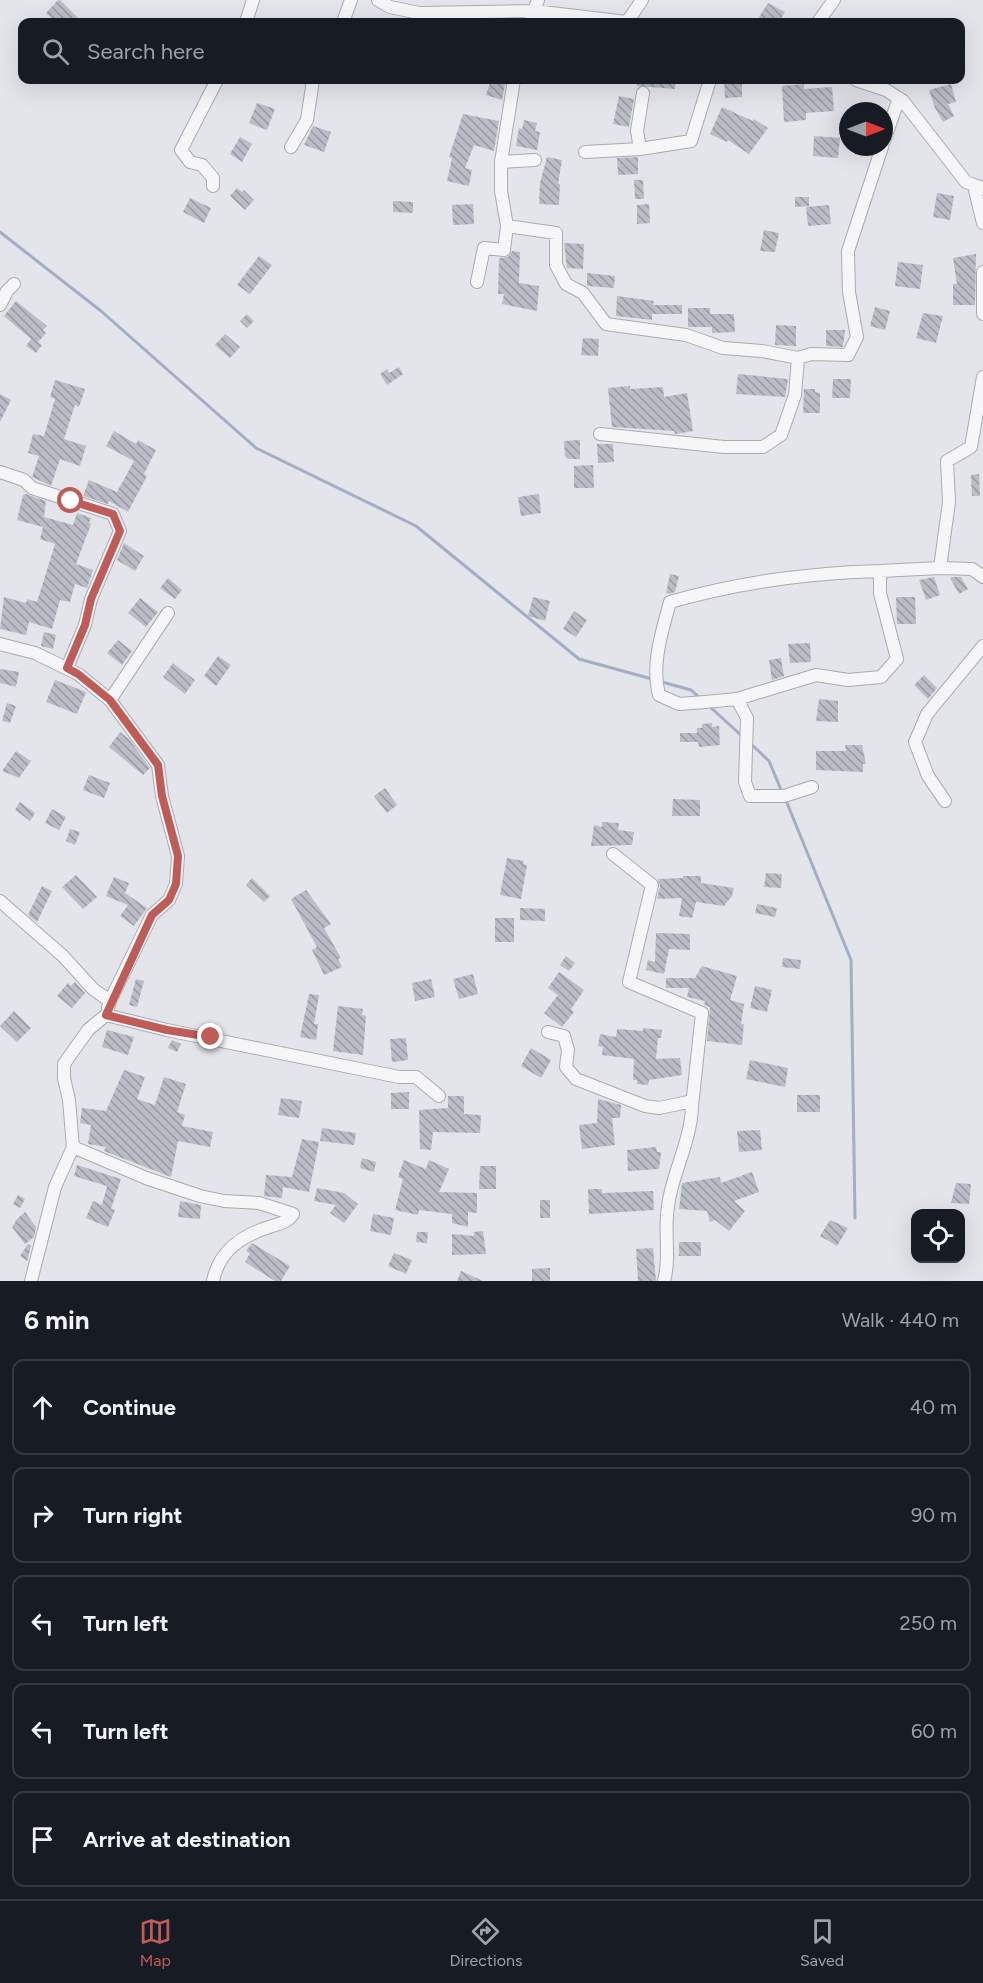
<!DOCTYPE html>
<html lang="en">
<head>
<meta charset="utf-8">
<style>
  body { margin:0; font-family:Figtree,sans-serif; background:#242831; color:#f1f3f6 }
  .controls { position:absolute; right:18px; bottom:18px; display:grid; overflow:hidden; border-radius:12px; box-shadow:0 6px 24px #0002 }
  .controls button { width:54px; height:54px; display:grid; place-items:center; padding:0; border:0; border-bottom:2px solid #363941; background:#171b24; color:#f1f3f6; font:30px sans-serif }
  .compass { position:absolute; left:839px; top:102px; width:54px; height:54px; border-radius:50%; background:#171b24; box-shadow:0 6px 24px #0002; rotate:90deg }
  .stop { position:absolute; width:18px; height:18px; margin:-14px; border:4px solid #bf5c58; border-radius:50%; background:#fff }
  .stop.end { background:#bf5c58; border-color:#fff; box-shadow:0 2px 6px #0008 }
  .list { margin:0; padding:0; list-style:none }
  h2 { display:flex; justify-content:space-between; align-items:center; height:78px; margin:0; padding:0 24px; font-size:26px }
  h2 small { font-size:20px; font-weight:400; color:#9ea1a6 }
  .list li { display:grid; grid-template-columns:39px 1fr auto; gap:18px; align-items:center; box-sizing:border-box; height:96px; margin:0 12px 12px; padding:0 12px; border:2px solid #363941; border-radius:12px }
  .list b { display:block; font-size:22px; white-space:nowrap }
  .list em { font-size:20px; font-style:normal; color:#9ea1a6 }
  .icon { flex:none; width:33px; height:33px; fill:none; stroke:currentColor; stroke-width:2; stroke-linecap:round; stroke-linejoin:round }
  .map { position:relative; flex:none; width:983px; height:1281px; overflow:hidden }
  .search { position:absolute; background:#171b24; box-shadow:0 6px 24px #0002; left:18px; right:18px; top:18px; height:66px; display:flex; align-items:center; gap:15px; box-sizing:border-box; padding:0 21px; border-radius:12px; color:#9ea1a6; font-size:22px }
  .sheet { height:618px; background:#171b24 }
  nav { display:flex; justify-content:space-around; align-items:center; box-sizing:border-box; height:84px; border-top:2px solid #363941; background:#171b24; font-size:16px; color:#9ea1a6 }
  nav a { display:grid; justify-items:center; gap:3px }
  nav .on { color:#bf5c58 }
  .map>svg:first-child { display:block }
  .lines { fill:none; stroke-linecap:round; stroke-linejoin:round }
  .stream { stroke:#a3adc5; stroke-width:3 }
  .building { fill:url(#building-back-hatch) }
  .street-casing { stroke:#a9abb4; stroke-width:14 }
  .street { stroke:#f6f6f8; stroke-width:12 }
  .route { stroke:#bf5c58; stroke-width:8 }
</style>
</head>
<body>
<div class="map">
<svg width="983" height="1281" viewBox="0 0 983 1281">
  <defs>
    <pattern id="building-back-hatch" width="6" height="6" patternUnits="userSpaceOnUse" patternTransform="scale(1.5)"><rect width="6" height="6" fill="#bbbdc6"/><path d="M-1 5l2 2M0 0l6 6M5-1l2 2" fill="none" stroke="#989aa2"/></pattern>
  </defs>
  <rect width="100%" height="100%" fill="#e3e5ea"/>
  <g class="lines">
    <path class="stream" d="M0 232 101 311 256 448 416 526 579 659 652 679
      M662 682 691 690 701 699
      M708 705 743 737
      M751 744 769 761 782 792
      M785 798 851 960 855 1218"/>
  </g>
  <path class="building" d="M58 0H60L82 22H55L46 13Z
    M768 3 785 12 779 22H756Z
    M491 80H506L502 100 486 95Z
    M637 80H676L675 89 637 86Z
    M724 80H742V97L725 98Z
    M804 84V89L832 87 834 111 806 113V120L784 122 782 86Z
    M951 84 956 102 948 104 954 116 943 122 935 108 929 90Z
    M619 96 634 99 629 127 613 124Z
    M257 103 275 109 267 130 249 123Z
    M722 107 753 121 754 119 768 128 749 154 728 140 727 142 710 134Z
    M463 114 499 121 494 151 474 145 465 168 472 170 469 186 447 181 452 158 449 157Z
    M524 120 537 123 535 131 540 132 537 150 516 146 519 128 522 129Z
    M313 126 331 132 324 152 304 145Z
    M814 136 840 138 838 158 813 156Z
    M240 137 252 144 242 162 230 154Z
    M547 157 562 160 558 184H560L559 205 539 204 540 183Z
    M638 157V174L618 175 617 158Z
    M634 180H643L644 199H635Z
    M237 188 242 192 244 190 254 200 245 210 230 196Z
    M937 193 954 196 950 220 933 217Z
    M795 197H809V206L795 207Z
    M190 198 211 208 204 223 183 212Z
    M393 201 413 202V213L393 212Z
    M473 204 474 224 453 225 452 205Z
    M649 204 650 223 637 224V205Z
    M829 205 831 224 808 226 806 207Z
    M764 230 779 233 775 252 760 251Z
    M564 243 584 244 583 269 567 268Z
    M512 251 520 252 519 283 539 286 537 311 502 304 504 294H498L499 258 508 257Z
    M976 254 975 305H953V284H957L953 258Z
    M259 256 272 265 250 294 237 285Z
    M898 262 923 265 920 289 895 286Z
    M587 273 615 276 614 288 587 286Z
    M617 296 654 301 653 305H682V314H652V320L616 316Z
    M16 301 47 326 43 330 46 333 38 342 42 345 36 353 26 346 31 339 4 316Z
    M875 307 890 311 885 330 870 326Z
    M688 308H710V314H734L735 332 712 333V327H688Z
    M923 313 943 316 936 343 916 338Z
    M247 314 254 321 247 328 240 321Z
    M776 325 796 326V346L775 345Z
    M826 330H845L843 347 826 346Z
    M225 334 240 347 230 358 215 345Z
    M583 338 599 339 598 356 581 355Z
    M399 367 403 374 387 385 380 374 387 369 389 373Z
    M738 374 788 379 785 397 736 394Z
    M833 379H851L850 398H832Z
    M55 380 85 389 79 407 75 405 64 439 86 446 80 466 60 459 51 486 32 477 39 456 28 453 33 434 44 436 55 399 50 397Z
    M630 386V389L663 387 664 397 687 393 693 431 675 434 674 431 612 427 608 388Z
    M804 389H815V392L820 393V413H803Z
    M0 394 11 400 0 422Z
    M114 431 136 444 138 440 156 450 144 474 147 476 128 512 109 501 108 504 83 496 89 480 117 492 134 461 106 446Z
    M580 440V459H568L565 456 564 441Z
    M597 444H613L614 462 598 463Z
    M593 465 594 488H574V466Z
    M979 474 980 496H972L971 475Z
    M26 494 46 501 44 517 73 525 77 513 91 518 89 523 91 524 76 564 93 570 87 588 75 584 70 602 60 600 52 629 29 622 26 635 0 629 4 597 26 603 27 599 37 602 55 544 40 539 43 527 17 520 23 495Z
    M539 494 541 513 521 516 518 497Z
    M124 543 144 556 135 571 117 560Z
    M670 574 679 576 675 592 669 594 666 593Z
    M934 577 940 595 926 600 919 580Z
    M953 577H961L968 589 959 594 950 578Z
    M168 578 182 590 175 599 160 588Z
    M533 597 550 601 545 621 528 616Z
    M896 597H915L916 624H897Z
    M140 598 158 612 146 627 128 613Z
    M574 611 587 620 576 637 563 629Z
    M44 632 56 635 53 649 41 646Z
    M118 640 132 651 122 665 107 653Z
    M810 643 811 662 790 663 788 644Z
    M218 656 231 665 216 686 204 676Z
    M781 658 784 676 772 680 769 660Z
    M173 663 195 680 185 694 163 677Z
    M0 669 19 672 16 687 0 683Z
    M924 675 937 688 928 699 914 685Z
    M55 680 86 692 77 714 46 702Z
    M819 699 838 701V722L816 721Z
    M7 703 16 706 10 723 2 721Z
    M712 723V727L719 726 720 745 699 747 698 742H680V733H697V728H702V724Z
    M120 732 129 739 150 768 143 775 109 747Z
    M845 745H862L866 764H863V772L816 770V751H846Z
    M16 751 31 761 19 778 2 771Z
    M89 775 110 783 104 798 83 790Z
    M385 788 397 805 387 813 374 796Z
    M673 799 700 800V816H672Z
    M20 802 35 813 30 821 15 810Z
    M52 809 66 817 59 830 45 823Z
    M602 822 619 823 618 830 634 832 632 845 591 846 594 825 602 827Z
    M70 829 80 832 75 845 66 841Z
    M507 858 524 861 523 864 527 865 521 899 500 895Z
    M766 873 782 874 781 888 764 887Z
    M76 875 97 897 83 909 62 887Z
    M683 876H701V883L734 888 732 896 724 906 696 902 692 918 679 916 682 898 657 899 660 886 658 879 683 878Z
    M114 877 129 883 125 893 147 908 134 926 120 916 128 905 106 896Z
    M252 878 270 896 264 902 246 885Z
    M42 886 52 891 37 922 28 915Z
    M306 890 331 924 324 928 341 958 338 959 342 967 324 975 312 950 317 947 291 899Z
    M757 904 777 908 775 917 755 913Z
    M520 908 545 909V921L520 920Z
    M495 918H514V942H495Z
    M656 933 690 934V950L669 949 664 974 646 970 648 960 655 962Z
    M566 956 575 963 569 971 560 965Z
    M783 958 801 960 800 969 782 967Z
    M702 966 737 976 730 1000 744 1004 741 1024H744L742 1045 707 1041 710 1007 704 1005 705 1001 687 997 689 988H666V978H695Z
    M559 972 584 990 571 1009 574 1012 562 1027 544 1013 558 995 548 988Z
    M473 974 478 994 459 999 453 979Z
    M136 979 144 981 137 1007 129 1005Z
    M431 979 435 997 415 1001 412 983Z
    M75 982 85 993 72 1008 57 996 68 983 71 986Z
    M755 986 772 990 767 1012 750 1008Z
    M309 994 319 995 314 1024H318L316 1040 300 1037Z
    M338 1006 363 1009 362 1015 366 1016 363 1055 333 1051Z
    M14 1011 31 1028 17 1042 0 1026Z
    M643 1028 662 1030 661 1038H658L656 1059 680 1058 682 1075 649 1080 648 1085 637 1084V1080H633L634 1059 602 1055 603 1047 598 1046 600 1034 616 1037 617 1029 643 1031Z
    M107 1030 134 1037 128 1055 102 1047Z
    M406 1038 408 1060 392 1062 390 1039Z
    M172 1040 181 1044 177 1052 168 1048Z
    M531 1048 551 1060 541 1078 521 1066Z
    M750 1060 788 1068 785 1087 746 1079Z
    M124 1070 145 1077 137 1099 155 1105 164 1077 186 1084 177 1112 185 1115 182 1126 213 1132 210 1147 178 1141 171 1177 104 1151 106 1147 88 1144 91 1125 80 1123 82 1108 106 1111Z
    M409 1092V1109H391V1093Z
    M797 1095H820V1112H797Z
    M448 1096H464V1114L481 1115 480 1133 433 1132 431 1150 420 1149 419 1110 448 1108Z
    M281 1098 302 1101 299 1118 278 1115Z
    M598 1099 621 1105 620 1118H612L615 1145 582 1149 579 1125 597 1123Z
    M322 1128 356 1133 354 1145 320 1141Z
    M760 1130 762 1150 739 1152 737 1131Z
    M302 1139 319 1142 309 1192 283 1187 282 1198 264 1196 266 1175 292 1177Z
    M656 1147 657 1152H661L659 1169 628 1171 627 1150Z
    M362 1158 376 1162 374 1172 360 1168Z
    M404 1160 426 1169 429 1160 449 1169 439 1192 477 1193V1213L468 1212V1227L452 1223V1214L419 1210 418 1215 395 1210 403 1179 398 1177Z
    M77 1165 121 1179 111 1209 115 1210 108 1227 86 1218 93 1201 102 1205 107 1186 74 1176Z
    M480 1166H496V1189H479Z
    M752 1172 759 1192 734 1201 745 1211 729 1231 715 1220 710 1222 707 1211 679 1209 682 1183 720 1177 721 1183Z
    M956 1183 971 1184 969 1204 951 1203Z
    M317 1188 344 1193 358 1204 344 1223 330 1213 336 1205 314 1201Z
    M588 1189H602V1193L653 1191 654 1210 589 1214Z
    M18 1195 25 1199 20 1208 13 1204Z
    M540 1200H550V1218H540Z
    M180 1201 201 1205 200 1219 178 1217Z
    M25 1212 36 1227 34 1237 25 1244 12 1227 17 1219Z
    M373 1214 394 1218 391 1235 370 1231Z
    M830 1220 848 1228 837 1246 820 1236Z
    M483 1231 486 1254 452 1255V1234L474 1236V1232Z
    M417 1232H428L427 1243 416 1242Z
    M679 1242H701V1256H679Z
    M252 1243 290 1266 281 1281H275L245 1262 250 1253 246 1251Z
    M28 1244 31 1246 27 1261 20 1256Z
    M653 1248 656 1281H638L636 1249Z
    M394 1253 412 1260 406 1274 388 1266Z
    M550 1268V1281H532V1269Z
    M461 1271 483 1281H457Z"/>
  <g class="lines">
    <g class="street-casing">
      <path id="street" d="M378 0 390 7 419 13 534 11 627 22
        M246 22 253 0
        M343 22 351 0
        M530 22 538 0
        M627 22 642 0
        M818 22 834 0
        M856 80 886 90 903 101 966 182 983 188
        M884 141 899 98
        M291 147 307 120 313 80
        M640 149 637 131 643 93
        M585 152 640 149 691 141 710 80
        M501 162 535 160
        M213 186V178L202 165 190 162 181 150 217 80
        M974 186 983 223
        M507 226 556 233V265L566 284 583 293 606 324 686 335 723 348 762 351 798 358
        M983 272V314
        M477 282 484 248 504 250 507 226 501 191V162L514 80
        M0 305 7 291 14 284
        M983 377 971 447 947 461 949 502 940 568 972 569 983 577
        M600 434 724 447H763L781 435 795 395 798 358 811 354 848 355 857 337 849 292 848 251 882 147
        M0 472 24 480 32 488 113 514 120 531 91 599 85 625 67 668
        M880 571C808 573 739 582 670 602 662 632 651 664 659 695L679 704 705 702 737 699 816 675 848 680 881 677 897 659 880 593V571L940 568
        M0 644 35 653 78 674 110 700 158 765 162 796 178 856 176 884 169 900 152 915 110 1001
        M737 699 747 718 745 782 750 796H784L812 787
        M110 700 168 613
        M945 801 928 776 915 742 927 714 983 646
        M613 854 652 885 629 982 702 1013 692 1106
        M0 901 63 956 93 989 110 1001 108 1008
        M548 1032 564 1036 568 1050 566 1067 576 1079 645 1106 659 1108 688 1102 692 1106C691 1144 669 1178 667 1216 665 1238 670 1259 664 1281
        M73 1147 146 1178 200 1196 224 1201 259 1203 293 1214C288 1222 279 1224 269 1227 241 1236 219 1251 213 1281
        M31 1281 55 1187 73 1147 69 1100 64 1078V1064L88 1030 106 1015 167 1030 399 1077H416L439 1096"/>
    </g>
    <use href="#street" class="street"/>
  </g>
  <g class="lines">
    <path class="route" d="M71 501 113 514 120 531 91 599 85 625 67 668 78 674 110 700 158 765 162 796 178 856 176 884 169 900 152 915 106 1015 167 1030 211 1037"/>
  </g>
</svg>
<div class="controls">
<button><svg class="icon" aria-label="locate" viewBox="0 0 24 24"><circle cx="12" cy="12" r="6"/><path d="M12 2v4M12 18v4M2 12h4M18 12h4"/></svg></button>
</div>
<svg class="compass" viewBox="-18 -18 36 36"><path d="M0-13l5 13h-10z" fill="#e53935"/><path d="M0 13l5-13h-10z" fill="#9ea1a6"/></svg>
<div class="stop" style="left:71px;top:501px"></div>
<div class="stop end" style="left:211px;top:1037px"></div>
<div class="search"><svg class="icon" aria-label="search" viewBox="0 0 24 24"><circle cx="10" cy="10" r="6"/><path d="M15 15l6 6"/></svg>Search here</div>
</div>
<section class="sheet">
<h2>6 min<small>Walk · 440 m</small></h2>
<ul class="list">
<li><svg class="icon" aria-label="ahead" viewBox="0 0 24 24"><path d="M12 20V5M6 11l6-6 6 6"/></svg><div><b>Continue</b></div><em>40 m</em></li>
<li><svg class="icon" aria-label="right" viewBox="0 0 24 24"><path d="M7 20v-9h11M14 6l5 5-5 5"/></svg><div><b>Turn right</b></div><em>90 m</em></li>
<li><svg class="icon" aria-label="left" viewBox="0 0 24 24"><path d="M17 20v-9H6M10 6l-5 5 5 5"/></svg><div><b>Turn left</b></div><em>250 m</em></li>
<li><svg class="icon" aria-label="left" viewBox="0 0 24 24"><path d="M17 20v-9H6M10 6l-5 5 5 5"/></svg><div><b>Turn left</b></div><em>60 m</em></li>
<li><svg class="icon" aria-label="arrive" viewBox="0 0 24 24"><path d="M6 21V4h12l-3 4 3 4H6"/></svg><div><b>Arrive at destination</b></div></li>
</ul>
</section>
<nav>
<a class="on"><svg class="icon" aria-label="map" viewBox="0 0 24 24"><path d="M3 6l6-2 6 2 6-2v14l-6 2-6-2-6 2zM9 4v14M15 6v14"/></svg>Map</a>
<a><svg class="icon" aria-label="directions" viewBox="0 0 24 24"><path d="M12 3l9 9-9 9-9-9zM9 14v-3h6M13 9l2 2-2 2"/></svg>Directions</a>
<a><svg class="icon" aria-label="saved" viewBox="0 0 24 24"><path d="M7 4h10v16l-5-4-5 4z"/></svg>Saved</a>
</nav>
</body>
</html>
